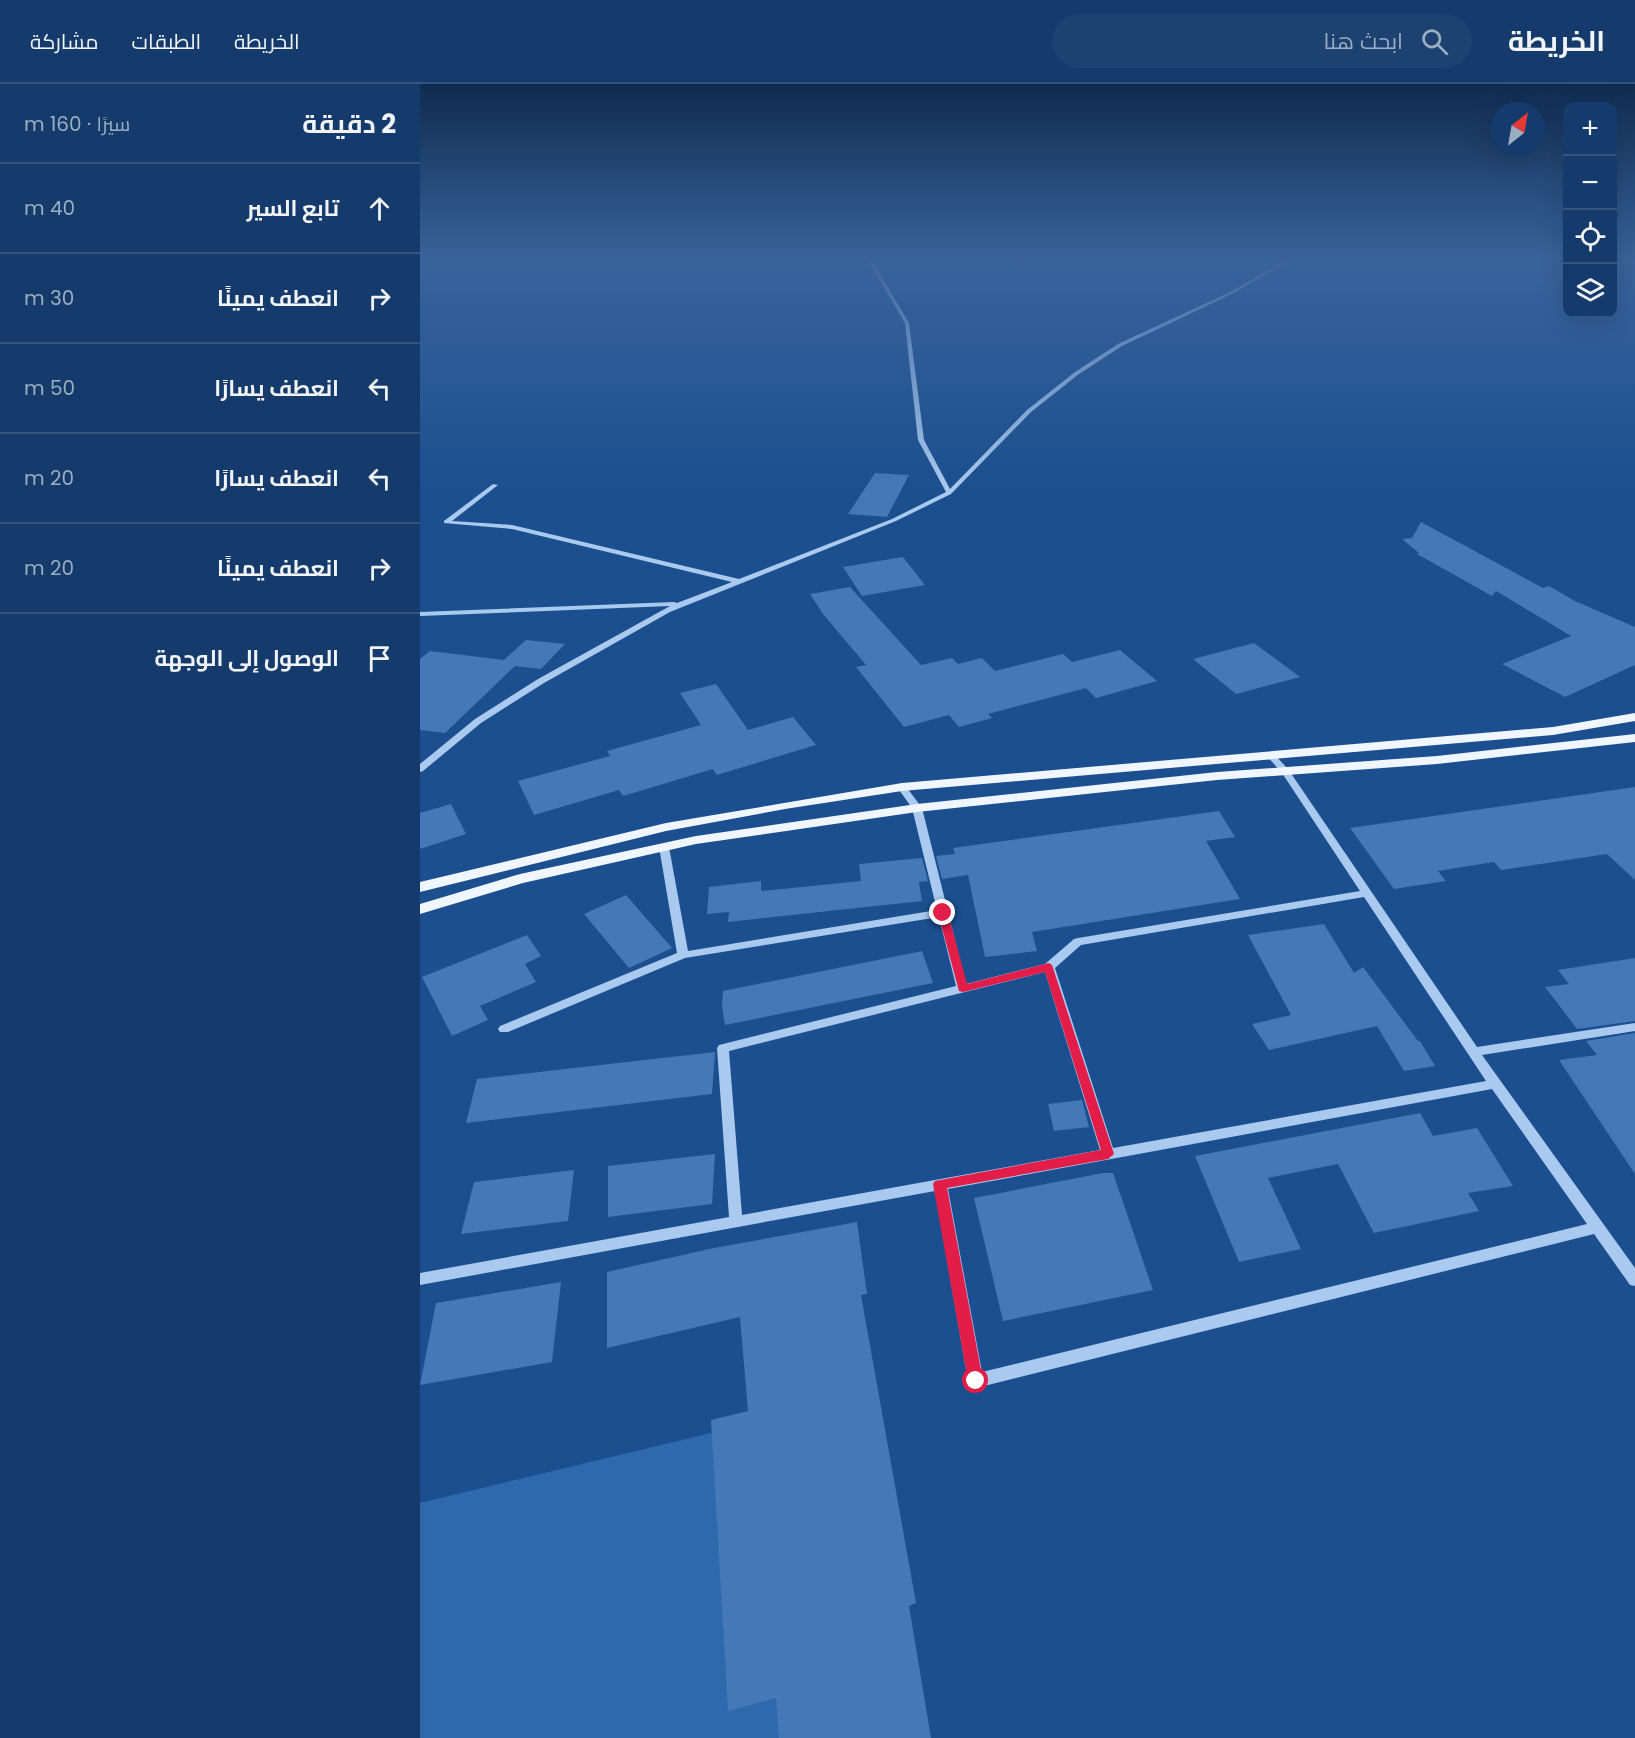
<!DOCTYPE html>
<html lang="ar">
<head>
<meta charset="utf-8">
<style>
  body { margin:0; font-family:Poppins,Cairo,sans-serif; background:#1d4271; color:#f1f3f6; direction:rtl }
  .controls { position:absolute; right:18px; top:18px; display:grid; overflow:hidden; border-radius:12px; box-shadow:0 6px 24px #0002 }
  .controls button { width:54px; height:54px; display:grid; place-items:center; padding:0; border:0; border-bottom:2px solid #33557e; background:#143b6b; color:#f1f3f6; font:30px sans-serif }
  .compass { position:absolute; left:1071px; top:18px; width:54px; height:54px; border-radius:50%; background:#143b6b; box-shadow:0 6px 24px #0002; rotate:31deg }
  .stop { position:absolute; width:18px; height:18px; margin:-14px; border:4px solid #e11d48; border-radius:50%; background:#fff }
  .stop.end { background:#e11d48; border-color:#fff; box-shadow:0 2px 6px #0008 }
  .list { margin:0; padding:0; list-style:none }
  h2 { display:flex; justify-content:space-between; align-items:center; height:78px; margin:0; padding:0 24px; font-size:26px }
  h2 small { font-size:20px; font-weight:400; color:#9dadc1 }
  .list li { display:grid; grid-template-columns:39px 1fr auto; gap:18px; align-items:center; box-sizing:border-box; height:90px; padding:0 24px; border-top:2px solid #33557e }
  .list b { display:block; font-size:22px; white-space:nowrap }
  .list em { font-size:20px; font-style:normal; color:#9dadc1 }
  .icon { flex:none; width:33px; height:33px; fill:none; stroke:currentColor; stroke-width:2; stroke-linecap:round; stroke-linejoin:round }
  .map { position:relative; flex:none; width:1215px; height:1654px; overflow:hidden; direction:ltr }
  header { display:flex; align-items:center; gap:36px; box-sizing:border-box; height:84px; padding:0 30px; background:#143b6b; border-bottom:2px solid #33557e }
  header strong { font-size:28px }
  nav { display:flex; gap:33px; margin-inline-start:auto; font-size:21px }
  .search { width:420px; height:54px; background:#1d4271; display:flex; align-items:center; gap:15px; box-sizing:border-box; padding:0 21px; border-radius:33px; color:#9dadc1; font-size:22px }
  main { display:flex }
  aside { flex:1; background:#143b6b }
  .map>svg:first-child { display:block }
  .green { fill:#2e69ad }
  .building { fill:#4478b7 }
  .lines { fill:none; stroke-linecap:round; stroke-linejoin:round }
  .minor { fill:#a9c9ee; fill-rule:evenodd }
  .major { fill:#f0f6ff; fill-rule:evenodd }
  .route { fill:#e11d48 }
</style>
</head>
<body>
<header>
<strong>الخريطة</strong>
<div class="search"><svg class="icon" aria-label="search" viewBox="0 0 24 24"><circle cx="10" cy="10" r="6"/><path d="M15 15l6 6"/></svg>ابحث هنا</div>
<nav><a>الخريطة</a><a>الطبقات</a><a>مشاركة</a></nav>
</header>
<main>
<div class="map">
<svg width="1215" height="1654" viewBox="0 0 1215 1654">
  <rect width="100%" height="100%" fill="#1b4f8f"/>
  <path class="green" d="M349 1335 380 1654H0V1419Z"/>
  <path class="building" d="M455 389 489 391 467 433 428 430Z
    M1001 438 1123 504 1129 502 1155 517 1215 543V581L1145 613 1082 580 1151 552 1076 507 1072 512 997 470 999 469 982 455 992 454Z
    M483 473 505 501 442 512 423 483Z
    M430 503 501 581 532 574 538 580 562 574 575 587 643 570 652 578 700 566 737 597 676 614 666 604 568 630 572 634 539 643 529 631 484 643 436 583 446 581 403 530 390 510Z
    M106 556 145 560 121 585 95 582 25 649 0 646V575L10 567 84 576Z
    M834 559 880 593 816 610 773 575Z
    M296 600 328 646 373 633 396 661 297 691 293 685 203 712 199 706 114 731 98 697 190 672 187 667 281 641 260 609Z
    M1215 703V796L1187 770 1081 786 1074 778 1018 787 1026 797 974 805 930 744Z
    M31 720 46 750 0 765V729Z
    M799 727 815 753 786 757 820 815 612 848 617 867 565 873 548 791 522 795 516 772 535 770 533 764Z
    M502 774 508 797 499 798 502 817 308 838 309 828 287 830 289 803 341 797V807L441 797 439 780Z
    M206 811 252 864 209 884 164 830Z
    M904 840 934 889 943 883 998 957H1000L1015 982 984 987 957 942 849 966 832 940 871 931 828 851Z
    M107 851 121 872 105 880 116 898 60 922 68 936 32 952 2 893Z
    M502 867 513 899 305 941 302 922 303 907Z
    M1215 874V937L1157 945 1125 903 1149 900 1138 886Z
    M1215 949V1090L1139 976 1177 971 1166 957Z
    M295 968 292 1010 46 1039 57 995Z
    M662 1016 669 1043 634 1047 628 1020Z
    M1000 1029 1013 1052 1057 1044 1093 1102 1048 1109 1059 1127 954 1149 918 1080 848 1094 881 1165 819 1178 775 1072Z
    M295 1070 292 1120 188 1133V1082Z
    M154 1086 148 1137 41 1150 54 1098Z
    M683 1089H693L733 1206 583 1237 554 1114Z
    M437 1138 447 1210 441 1211 496 1519 489 1522 511 1654H359L356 1614 308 1627 291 1336 328 1327 320 1233 187 1264V1188L294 1164Z
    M141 1198 132 1278 0 1301 16 1219Z"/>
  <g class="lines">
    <path class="minor" d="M447 175H451L489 239 504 356 530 405 607 326 655 288 698 260 810 208 868 175H873L812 210 702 262 659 290 611 328 531 410 476 437 250 528 124 599 61 639 3 687 0 688V680L55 635 118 595 250 522 0 532V528L254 518 257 519 312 498 92 445 24 439V437L73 400 78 401 32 437 92 441 319 495 472 435 526 408 498 356 485 239Z
      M1201 175 1215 178V180L1202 176Z
      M850 668 853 669 868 685 1057 963 1215 939V947L1062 971 1215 1184V1202L1210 1201 1174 1150 556 1304 551 1302 548 1297 515 1107 0 1201V1189L309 1133 297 964 299 961 536 902 519 833 265 874 88 948H80L78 945 80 942 257 869 239 763 241 761H247L249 763 268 867 517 826 492 724 477 703 479 701H485L502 724 546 900 625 880 654 855 658 854 940 807 862 689 846 671ZM944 813 1066 997 693 1064 635 884 661 861ZM625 888 680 1066 322 1131 309 967ZM1072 1005 1167 1140 562 1288 528 1105Z"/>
    <path class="major" d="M1215 629V637L1133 651 482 707 365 725 246 747 0 808V798L246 739 482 699 1133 643Z
      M1215 650V658L1017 680 797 696 497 728 276 760 103 799 0 830V820L100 790 276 752 497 720 797 688 1017 672Z"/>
  </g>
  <linearGradient id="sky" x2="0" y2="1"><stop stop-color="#0f2b4f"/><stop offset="0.43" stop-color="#39639b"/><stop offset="1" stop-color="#39639b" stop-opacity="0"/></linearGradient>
  <rect width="1215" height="407" fill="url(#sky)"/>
  <path class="route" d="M523 826 528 829 547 900 629 879 632 881 694 1070 688 1075 527 1104 563 1297 561 1302 556 1304 551 1302 548 1297 513 1100 515 1097 681 1066 625 888 543 908 539 907 518 829Z"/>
</svg>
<div class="controls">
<button>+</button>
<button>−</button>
<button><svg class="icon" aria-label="locate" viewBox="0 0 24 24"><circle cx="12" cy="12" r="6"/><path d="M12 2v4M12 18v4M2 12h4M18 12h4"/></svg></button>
<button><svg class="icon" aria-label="layers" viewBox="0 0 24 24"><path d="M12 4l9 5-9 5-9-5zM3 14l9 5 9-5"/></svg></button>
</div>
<svg class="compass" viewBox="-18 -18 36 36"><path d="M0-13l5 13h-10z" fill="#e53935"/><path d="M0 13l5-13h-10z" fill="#9dadc1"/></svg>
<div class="stop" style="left:556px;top:1297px"></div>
<div class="stop end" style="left:523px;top:829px"></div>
</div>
<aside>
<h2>2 دقيقة<small>سيرًا · 160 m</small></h2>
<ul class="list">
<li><svg class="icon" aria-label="ahead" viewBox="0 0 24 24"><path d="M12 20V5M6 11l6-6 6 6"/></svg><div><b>تابع السير</b></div><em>40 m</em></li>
<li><svg class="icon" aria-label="right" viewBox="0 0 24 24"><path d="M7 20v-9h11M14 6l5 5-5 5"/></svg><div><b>انعطف يمينًا</b></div><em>30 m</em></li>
<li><svg class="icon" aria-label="left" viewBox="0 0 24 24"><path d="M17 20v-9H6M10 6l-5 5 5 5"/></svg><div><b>انعطف يسارًا</b></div><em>50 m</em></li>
<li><svg class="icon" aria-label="left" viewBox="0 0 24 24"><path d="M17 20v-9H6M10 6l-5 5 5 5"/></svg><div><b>انعطف يسارًا</b></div><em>20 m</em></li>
<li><svg class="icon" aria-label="right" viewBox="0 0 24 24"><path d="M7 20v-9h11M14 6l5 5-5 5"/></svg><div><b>انعطف يمينًا</b></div><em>20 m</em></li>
<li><svg class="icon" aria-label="arrive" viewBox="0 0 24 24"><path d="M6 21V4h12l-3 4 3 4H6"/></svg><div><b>الوصول إلى الوجهة</b></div></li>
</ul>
</aside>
</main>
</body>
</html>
